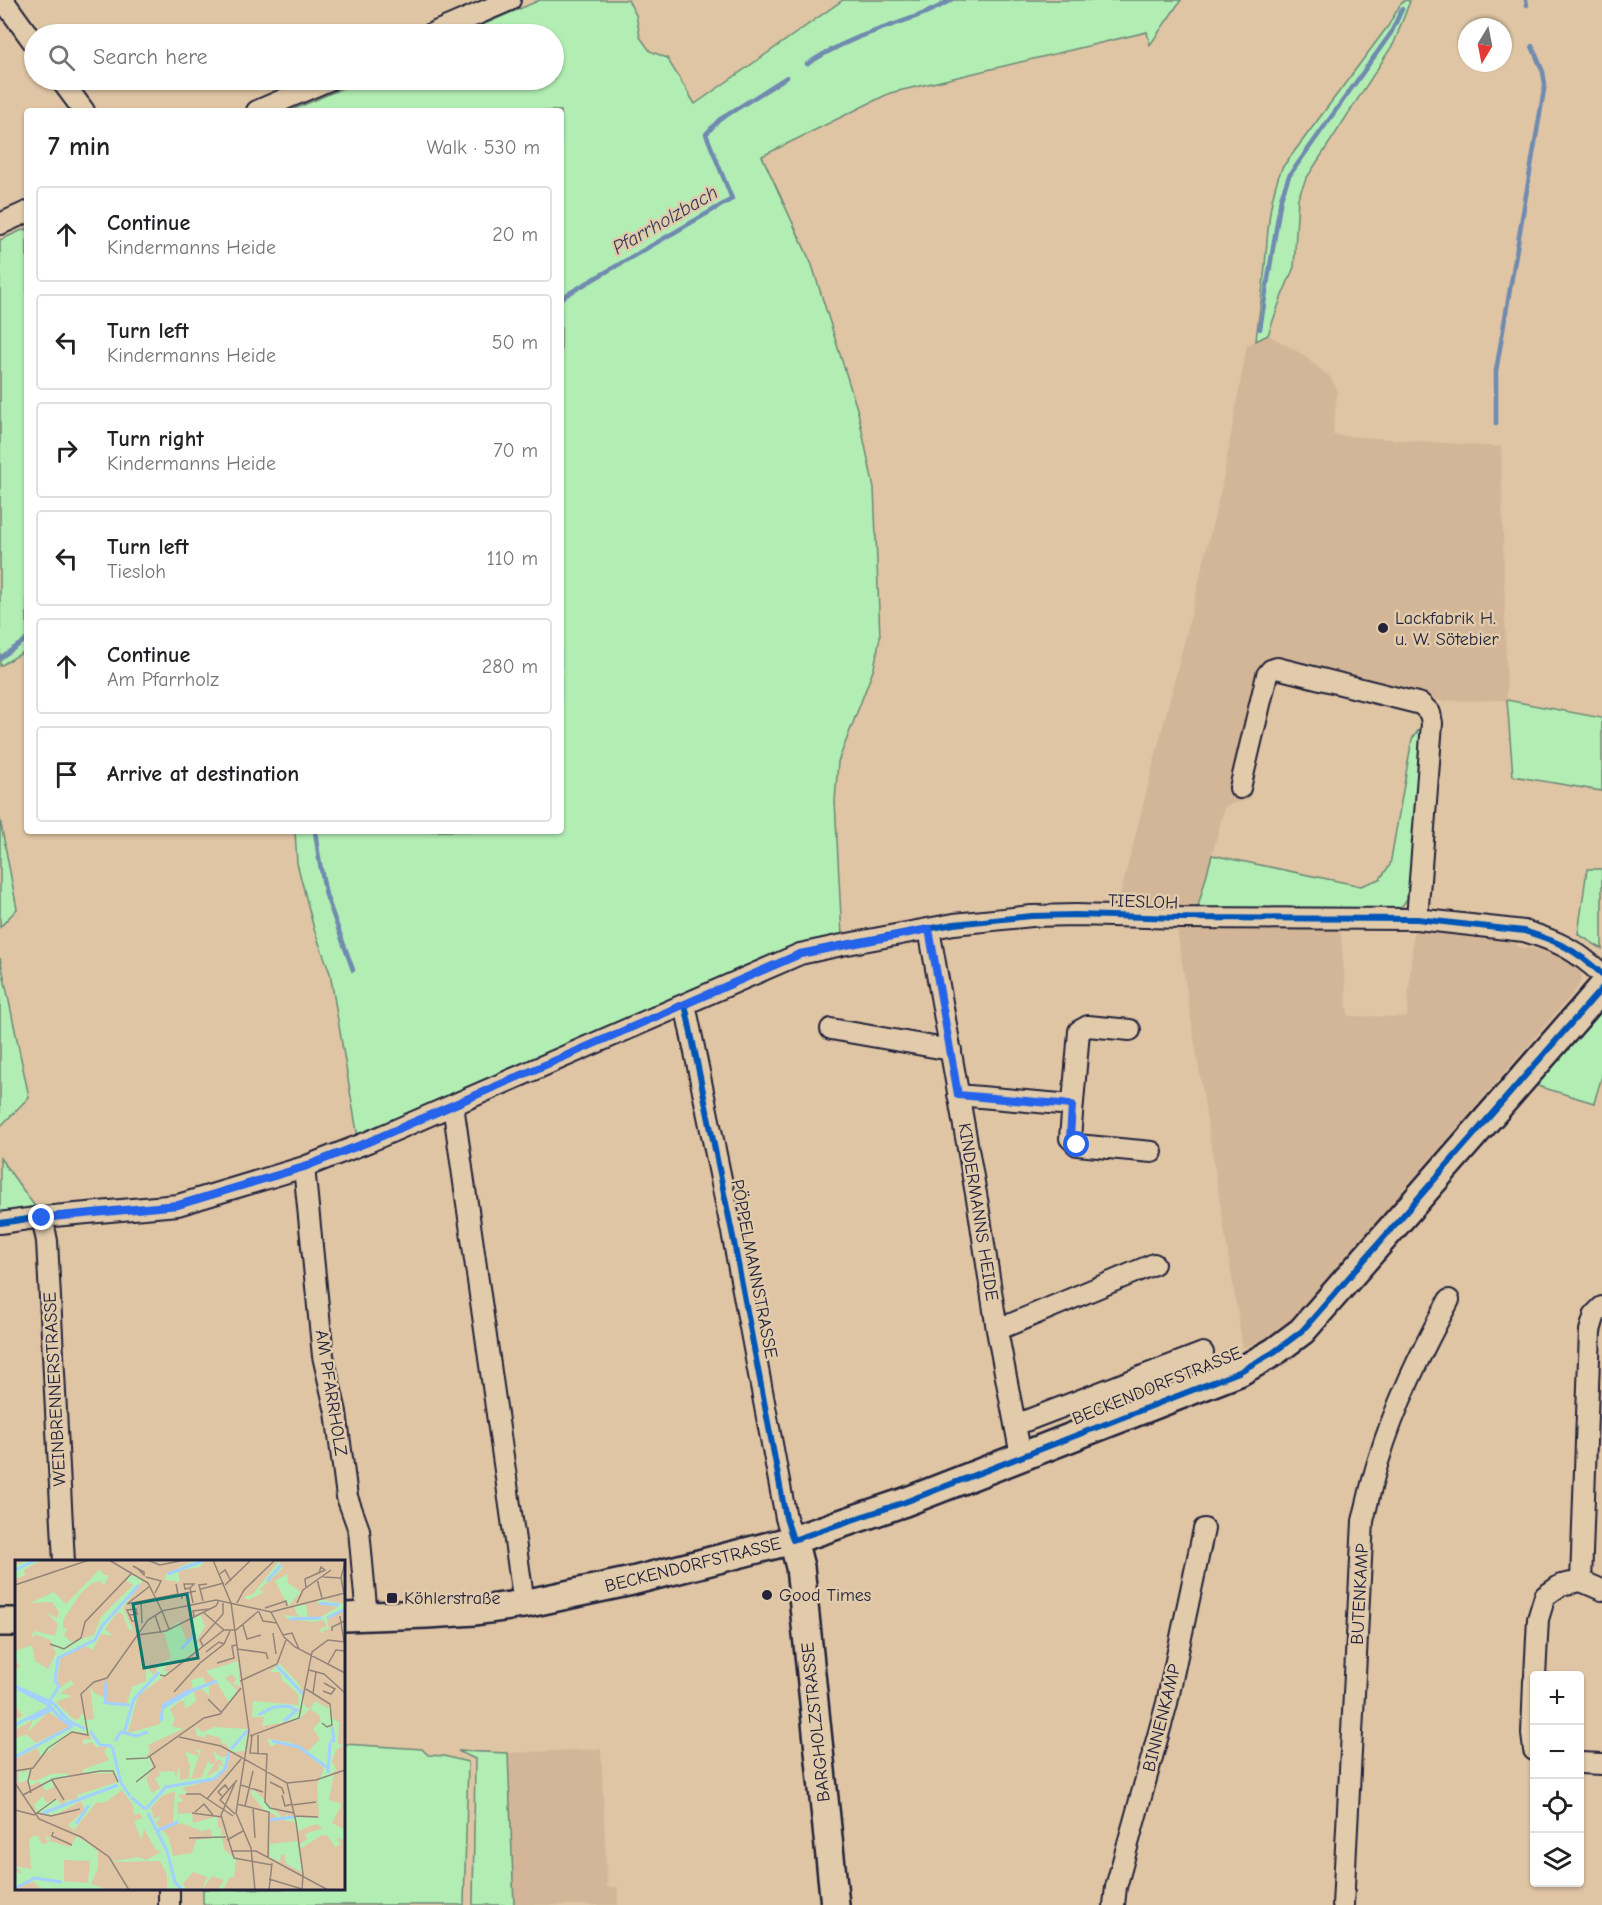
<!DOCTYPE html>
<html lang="en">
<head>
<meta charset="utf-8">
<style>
  body { margin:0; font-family:"Comic Neue",sans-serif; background:#f6f6f6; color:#202124 }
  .controls { position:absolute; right:18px; bottom:18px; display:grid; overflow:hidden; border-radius:6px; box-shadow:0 2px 4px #0004 }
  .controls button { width:54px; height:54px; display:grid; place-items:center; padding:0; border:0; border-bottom:2px solid #e0e0e0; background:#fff; color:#202124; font:30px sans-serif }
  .compass { position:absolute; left:1458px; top:18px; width:54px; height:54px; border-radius:50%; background:#fff; box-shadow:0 2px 4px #0004; rotate:190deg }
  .stop { position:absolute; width:18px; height:18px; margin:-14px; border:4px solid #2563eb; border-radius:50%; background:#fff }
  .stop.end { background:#2563eb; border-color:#fff; box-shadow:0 2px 6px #0008 }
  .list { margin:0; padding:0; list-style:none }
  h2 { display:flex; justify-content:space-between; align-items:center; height:78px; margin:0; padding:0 24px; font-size:26px }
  h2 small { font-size:20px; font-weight:400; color:#757577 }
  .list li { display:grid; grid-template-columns:39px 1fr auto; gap:18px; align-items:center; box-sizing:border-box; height:96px; margin:0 12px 12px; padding:0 12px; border:2px solid #e0e0e0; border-radius:6px }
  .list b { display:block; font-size:22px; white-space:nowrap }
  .list p { margin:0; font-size:20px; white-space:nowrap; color:#757577 }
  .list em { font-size:20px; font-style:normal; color:#757577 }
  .icon { flex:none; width:33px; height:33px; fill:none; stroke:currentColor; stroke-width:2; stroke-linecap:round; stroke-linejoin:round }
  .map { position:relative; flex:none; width:1602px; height:1905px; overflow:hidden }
  .search { position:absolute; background:#fff; box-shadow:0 2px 4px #0004; left:24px; top:24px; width:540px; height:66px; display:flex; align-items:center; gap:15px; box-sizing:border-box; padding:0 21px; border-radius:33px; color:#757577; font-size:22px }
  .panel { position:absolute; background:#fff; box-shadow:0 2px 4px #0004; left:24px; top:108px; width:540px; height:726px; border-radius:6px }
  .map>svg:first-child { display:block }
  .built { fill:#d3b697 }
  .green { fill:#b2eeb3; stroke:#6a8877; stroke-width:1.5 }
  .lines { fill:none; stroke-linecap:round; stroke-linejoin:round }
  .stream { stroke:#6f8ab0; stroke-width:4.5 }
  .street-casing { stroke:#22223b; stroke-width:24 }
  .secondary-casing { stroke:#22223b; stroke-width:32 }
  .street { stroke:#e1cbab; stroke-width:20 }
  .secondary { stroke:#e1cbab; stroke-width:27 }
  .cycleway-casing { stroke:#e1cbab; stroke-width:10 }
  .cycleway { stroke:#0057b8; stroke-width:6 }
  .route { stroke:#2563eb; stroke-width:8 }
  .poi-dot { fill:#22223b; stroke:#e1cbab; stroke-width:2 }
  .labels { text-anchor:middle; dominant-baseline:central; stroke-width:5; stroke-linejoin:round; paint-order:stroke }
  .poi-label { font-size:18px; fill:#22223b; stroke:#e1cbab; text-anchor:start }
  .street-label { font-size:18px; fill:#22223b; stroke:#e1cbab }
  .water-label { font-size:20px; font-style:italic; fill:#353c58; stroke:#e1cbab }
  .inset-river { fill:none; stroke:#a3d0fe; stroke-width:3 }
  .inset-road { fill:none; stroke:#93847a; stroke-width:1.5 }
  .view { fill:#0f766e; fill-opacity:0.15; stroke:#0f766e; stroke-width:3 }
  .inset-edge { fill:none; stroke:#22223b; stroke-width:3 }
</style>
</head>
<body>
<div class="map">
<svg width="1602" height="1905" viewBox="0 0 1602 1905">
  <rect width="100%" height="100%" fill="#dfc5a4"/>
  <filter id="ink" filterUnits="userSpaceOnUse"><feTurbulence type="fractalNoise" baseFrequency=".0167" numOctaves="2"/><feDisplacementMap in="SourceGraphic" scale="12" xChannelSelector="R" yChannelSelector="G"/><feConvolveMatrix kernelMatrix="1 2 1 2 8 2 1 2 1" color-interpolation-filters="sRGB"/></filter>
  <g filter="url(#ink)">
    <path class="built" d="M1268 335 1300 353 1330 377 1337 389 1333 435 1501 447 1507 700 1441 701 1280 659 1250 799 1225 806 1197 910 1117 908 1186 635 1222 485 1247 345Z
      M1176 924 1340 926 1348 1016 1407 1017 1414 927 1519 937 1516 947 1556 951 1573 960 1580 969 1582 978 1576 990 1290 1321 1272 1336 1243 1348Z
      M601 1749 607 1887H618V1905H514L508 1753Z"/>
    <path class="green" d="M540 0H628L636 15 640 37 650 51 667 58 695 104 843 0H1181L1150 45 1147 32 890 93 762 156 812 265 858 412 874 488 880 637 874 668 838 762 835 801 842 937 358 1138 330 973 314 929 297 863 295 831H561V111H290L361 80H554V34H462Z
      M1405 0 1410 1 1394 43 1306 179 1298 198 1294 267 1281 298 1268 335 1256 341C1258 319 1262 298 1264 276 1268 239 1267 202 1282 168L1388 26 1400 5Z
      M27 228V650L0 666V240Z
      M1507 700 1602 718V791L1513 776Z
      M1423 724 1424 734 1407 899 1399 910H1197L1212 855 1361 886 1380 879 1390 865 1412 739Z
      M0 819 17 909 0 927Z
      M1587 869H1602V949L1578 934Z
      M0 958 29 1097 0 1127Z
      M1602 1007V1076L1594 1103 1531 1084Z
      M0 1158 39 1212 0 1217Z
      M344 1744 422 1749 428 1755 444 1756 468 1762 464 1905H210L203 1903V1889L344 1888Z
      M458 1751 508 1753 514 1905H473L475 1759Z"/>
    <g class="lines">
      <path class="stream" d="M1526 0 1527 5
        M807 64C829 50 854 38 878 30 905 20 926 15 951 0
        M561 298 732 199 706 134 719 120 787 77
        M1260 329 1281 198 1289 176 1391 33 1402 9
        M1496 424V371L1545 84 1543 72 1532 46
        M0 658 27 639
        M315 831 319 859 326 895 353 970"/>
      <g class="street-casing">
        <path id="street" d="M3 0 34 43
          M431 34 510 0
          M61 80 84 111
          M257 111 329 80
          M0 224 27 212
          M1240 788 1267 675 1271 670 1277 668 1421 704 1430 713 1432 723 1417 919
          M929 929 978 1205 997 1330 1021 1456
          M685 1004 733 1237 786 1518 793 1540
          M831 1029 951 1050
          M1130 1030 1088 1026 1079 1031 1070 1138 1077 1145 1152 1152
          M958 1095 1072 1105
          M453 1105 524 1604
          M304 1167 323 1356 336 1412 347 1497 359 1530 367 1617
          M42 1217 47 1241 64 1562
          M0 1223 42 1217 178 1205 304 1167 368 1142 800 954 842 945 954 924 1032 916 1076 915 1181 918 1417 919 1524 931C1560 942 1574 949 1602 974
          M997 1330 1154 1264
          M1015 1425 1203 1353
          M1581 1581 1590 1331 1595 1314 1602 1307
          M1535 1676 1538 1619 1545 1596 1561 1585 1581 1581 1602 1590
          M1534 1681 1532 1734 1534 1750
          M1580 1763 1602 1764
          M169 1888V1905
          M1114 1905 1116 1887 1167 1703 1204 1529
          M1343 1905 1363 1521C1368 1501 1372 1481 1378 1462 1395 1405 1421 1352 1449 1300"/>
      </g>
      <g class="secondary-casing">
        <path id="secondary" d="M793 1540 800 1567 835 1905
          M344 1617 427 1614 475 1611 524 1604 632 1581 793 1540 905 1502 1239 1372 1274 1352 1302 1331 1602 988
          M0 1622H16"/>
      </g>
      <use href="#street" class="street"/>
      <use href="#secondary" class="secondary"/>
      <g class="cycleway-casing">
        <path id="cycleway" d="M685 1004 733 1237 786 1518 793 1540 905 1502 1239 1372 1274 1352 1302 1331 1602 988
          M0 1223 42 1217 178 1205 304 1167 368 1142 800 954 842 945 954 924 1032 916 1076 915 1181 918 1417 919 1524 931C1560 942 1574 949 1602 974"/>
      </g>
      <use href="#cycleway" class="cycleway"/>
    </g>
  </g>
  <g class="lines" filter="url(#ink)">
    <path class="route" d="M42 1218 178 1205 304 1167 368 1142 800 954 929 929 958 1095 1072 1105 1070 1138 1077 1145"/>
  </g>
  <g class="poi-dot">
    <circle cx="1383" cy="628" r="6"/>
    <circle cx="767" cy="1595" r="6"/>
    <rect x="386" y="1592" width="12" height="12" rx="3"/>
  </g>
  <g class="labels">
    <g class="poi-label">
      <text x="1395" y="618">Lackfabrik H.<tspan x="1395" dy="21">u. W. Sötebier</tspan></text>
      <text x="779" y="1595">Good Times</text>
      <text x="404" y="1598">Köhlerstraße</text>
    </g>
    <g class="street-label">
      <text transform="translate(1143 902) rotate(2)">TIESLOH</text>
      <text transform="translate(978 1212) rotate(81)">KINDERMANNS HEIDE</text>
      <text transform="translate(754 1269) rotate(79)">PÖPPELMANNSTRASSE</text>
      <text transform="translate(1157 1386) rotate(-22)">BECKENDORFSTRASSE</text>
      <text transform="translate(55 1389) rotate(-93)">WEINBRENNERSTRASSE</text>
      <text transform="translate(331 1393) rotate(81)">AM PFARRHOLZ</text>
      <text transform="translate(693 1565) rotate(-14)">BECKENDORFSTRASSE</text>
      <text transform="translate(1360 1594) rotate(-87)">BUTENKAMP</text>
      <text transform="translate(1162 1718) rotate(-76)">BINNENKAMP</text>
      <text transform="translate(816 1722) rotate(-96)">BARGHOLZSTRASSE</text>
    </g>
    <g class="water-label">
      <text transform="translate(665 220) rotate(-30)">Pfarrholzbach</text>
    </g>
  </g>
  <g transform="translate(15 1560)">
    <rect width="330" height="330" fill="#dfc5a4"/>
    <path d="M16 0H26L9 10 10 15 0 19V5ZM180 0H191L185 7 163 11 165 22 150 20 151 14ZM264 1 268 8 244 30 249 32 233 40 229 37 238 34ZM85 9 89 15H94L89 25 85 21 77 23 66 33 48 60V67L52 69 49 75 56 82 79 75 86 57 118 25 111 20 117 14 128 20 108 48 118 70H114L107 53H102L90 69 98 76 86 74 78 90 70 86 45 99 42 124 45 128 56 120 59 124 45 133 57 136 41 142 57 158 63 160 67 153 72 160 79 159 75 126 79 133 90 138V143L111 146 117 127 131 121V107L139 115 144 104 156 98 149 72 164 62 172 82 180 75 176 62 185 54 190 66 181 81 186 88 163 103 159 99 148 110 154 112 123 136 113 173 145 164 149 144 178 129 176 120 188 117 191 124 200 120 191 111 223 101 225 126 218 124 221 120 217 114 210 118 222 130 215 144 202 123 194 126V135L186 129 179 131 181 141 175 146 170 148 169 141H165L155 149 160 159 157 166 168 169 133 185 135 190 131 198 135 197 138 209 131 218 137 233 145 228 140 218 145 216 143 206 145 212 159 211 161 217 165 205V220L174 218 175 206 170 191 182 196 184 193 180 189 186 190 176 219 187 217 193 201 196 205 200 203 191 217 204 209 203 204 209 207 205 199 201 201 198 191 206 197 214 196 212 209 205 211 200 219 167 228 173 233 163 235 168 241 162 243 163 254 177 253 178 263 203 256V268L207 267 206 275H211L207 277 209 289 221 299 219 317 214 318 208 330H203L209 320 197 316 187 330 192 317 178 312 168 324 172 330H152V315L145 301 99 302 98 296 100 301 123 297 131 300 147 291 141 290 129 269 126 280 119 261 128 258 124 253 119 255 118 245 107 230 91 242 81 243 59 270 53 265 70 250 66 241 40 255 22 253 19 244 28 236 31 243 41 239 48 245 52 240 63 239 62 235 103 222 98 213 70 214 67 210 94 200 89 191 93 187H81L77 182 68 185V179L76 180 75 174 58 171 26 197 22 188 0 199V179L11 174 21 183 55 166 33 152 13 172 18 160 0 170V159L8 156 0 146V110L5 106 0 100 1 91 17 85 20 101 33 109 41 93 35 80 20 74 18 78 17 74 20 71 40 76 43 64 31 52 42 58 44 52 37 42 15 43 39 32 51 44ZM160 231 158 263 145 268 141 263 147 255 139 259 136 248 147 236ZM166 263 187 271 196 269 197 278 181 280 177 293 158 296 154 278 147 269ZM272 14 273 23 286 32 273 46 260 21ZM303 39 330 44V49L312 59 314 70H308V74L304 70 312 66 308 60 299 62 273 59 268 55 288 57 282 55 279 45H291L293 58 302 59 323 47 303 44ZM264 103 285 125 290 146 295 149 300 141 312 148 315 145 318 159 324 162 323 184 329 185 321 190 317 202 322 210 315 214 319 213 314 240 327 244 317 263 330 270V280L321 278 326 284 320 287 313 276 307 275 285 289 284 284 292 280 290 274 308 268 301 264 283 271 279 262 261 259V255L249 250 236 234 238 229 268 258 273 254V257L304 258 302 225 309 208 283 187 263 183 256 187 252 179 275 182 293 191 305 179 298 169 306 160 304 155 295 149 283 160 247 166 249 157H237L238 141 284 145 283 134 267 120 265 112H255ZM180 166 188 172 199 167 233 169 230 191 217 192 209 182 208 186 205 178 192 174 187 180 189 177 182 176ZM15 209 13 218 20 221 36 214 52 213 54 218 37 219 39 227 31 231 24 222 14 226 13 220 6 223 3 220 4 210 8 213ZM18 276H23L27 284 33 283 30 277H35L34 281 55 287 62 276 83 291V308L76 324 94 330H27L19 322 13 324 17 320 0 329V310L4 313H7L0 306 16 309 14 280ZM49 300 75 301 73 323 49 321ZM282 281 287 312 271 304 270 295 266 294 265 302 255 297V284Z" fill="#b2eeb3" fill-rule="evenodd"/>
    <path class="inset-river" d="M0 10 21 0M153 14 190 0M252 21 266 5M304 43 324 45M312 58 330 49M274 59 306 58M166 89 181 74M262 106 288 134M0 126 38 143 54 161 70 169M3 129 34 145 46 159M34 142 44 126 40 121 43 98 80 80 87 66 124 25M91 143 115 145M90 144 91 122M148 148 180 129 202 121M47 152 46 159 57 166M243 155 259 147 274 146 280 150M15 160 36 150M146 161 148 145 175 130M269 161 283 149M0 165 33 148 35 142M75 171 85 185 97 186M109 173 119 139 144 112M100 181 106 172 121 176 133 172M257 181 284 187 313 208M315 181H319L317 167M97 186 106 223 115 236M216 189 233 170M0 197 58 166M313 213 315 183M116 237 130 249M131 249 151 227 199 219 210 209 214 192M28 253 103 225M133 253 152 291 160 322 167 330M254 260 279 257M61 264 74 245M142 271 163 262M0 328 20 318 47 322"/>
    <path class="inset-road" d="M94 0 133 23 147 51 201 40 256 52 330 33M132 0 145 5 170 0M198 0 216 43 234 171 221 253 236 288 240 330M118 6 129 12V15L123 9M205 14 210 10 216 21M131 17 146 21 140 33M308 17 326 18M302 19 307 38M0 25 74 0M210 25 236 0M175 28 170 29 169 24H179L175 28 178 43M291 28 290 19 310 10 306 7 304 13M186 29 209 23M329 34 326 18 330 2M167 39 166 34 181 31M126 41 127 63M188 41 184 25 192 24M222 43 229 30 260 0M282 43 288 30 316 10M112 44 163 34 161 24M112 44 135 26M250 48 271 41 272 46M188 52 209 70M244 52 248 61 262 63M256 52 269 77 280 87 330 113M115 55 122 54 121 49 112 50 117 61H121M140 55 146 73M179 56 178 51 194 49M325 56 329 82M228 65 232 79 246 75M317 71V67L330 61M258 73 261 94M123 75 151 71 201 46 204 40M268 75 277 73 284 89M35 84 49 89 66 78 70 62 117 13M188 86 185 80 208 54V43M222 89 251 93 253 99M191 92 204 82 209 84M202 103 219 98 217 86 221 85M313 104 321 90 330 91M294 110 309 114 330 133M145 115 150 116 209 70H221L246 49M225 121 262 104 271 80M291 129 315 144 317 165 312 167 307 163M308 131 316 134 320 129 309 123M159 132 185 103 209 84 215 71M298 133 301 112M193 139 207 153M243 175V194M235 176 284 158 297 92 313 80 330 82M237 176 235 193 252 194 250 242 255 248 279 253M164 177 206 186 272 223 301 220 330 210M111 199 132 198 189 158 205 154 226 128M16 209 13 221 16 233M0 211 18 208 33 188 57 172 73 175 66 134 79 122 92 118 133 60 147 51 154 69M37 220 49 240M121 222 140 207 135 197M255 222 267 228 269 234M0 223 24 259 66 277 94 297 114 330M220 223 206 255 219 298 257 305M272 223 281 262 288 314 287 330M226 225 248 232M171 234H185L218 256M8 235 38 219 85 211H98L103 222M267 235 270 246 277 244M207 236 203 232 210 225 213 229M192 239 226 199M222 244 254 252 253 298M277 245 301 242M230 246 238 211M238 248 240 278M0 250 19 255 41 239M180 252 189 244 198 255M22 253 36 256 65 249M177 253 207 257M220 254 205 240 222 220M280 256 303 257M38 272 37 276 57 285M174 278 211 277M212 280 228 271M216 291H241L313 330M254 319 287 329M254 330 257 303"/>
    <path class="view" d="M172 34 183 98 129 108 118 44Z"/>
    <rect width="330" height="330" class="inset-edge"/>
  </g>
</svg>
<div class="controls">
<button>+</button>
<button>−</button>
<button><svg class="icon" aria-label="locate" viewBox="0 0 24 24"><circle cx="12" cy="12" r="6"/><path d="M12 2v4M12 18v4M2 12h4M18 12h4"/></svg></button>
<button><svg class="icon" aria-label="layers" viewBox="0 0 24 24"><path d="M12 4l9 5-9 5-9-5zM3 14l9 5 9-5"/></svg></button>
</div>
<svg class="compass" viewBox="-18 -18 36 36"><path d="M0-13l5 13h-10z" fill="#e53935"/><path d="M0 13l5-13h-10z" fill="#757577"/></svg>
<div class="stop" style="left:1077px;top:1145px"></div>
<div class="stop end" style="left:42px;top:1218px"></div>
<div class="search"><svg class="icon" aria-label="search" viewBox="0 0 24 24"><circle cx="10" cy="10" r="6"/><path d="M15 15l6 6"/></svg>Search here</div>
<section class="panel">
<h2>7 min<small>Walk · 530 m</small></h2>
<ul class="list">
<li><svg class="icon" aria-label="ahead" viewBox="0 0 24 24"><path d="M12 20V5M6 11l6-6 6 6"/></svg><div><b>Continue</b><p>Kindermanns Heide</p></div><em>20 m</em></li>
<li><svg class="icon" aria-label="left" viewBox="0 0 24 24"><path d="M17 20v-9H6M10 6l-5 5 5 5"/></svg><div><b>Turn left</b><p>Kindermanns Heide</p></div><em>50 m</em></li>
<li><svg class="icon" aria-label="right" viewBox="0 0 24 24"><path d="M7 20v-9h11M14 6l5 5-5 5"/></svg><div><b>Turn right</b><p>Kindermanns Heide</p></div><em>70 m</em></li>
<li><svg class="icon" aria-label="left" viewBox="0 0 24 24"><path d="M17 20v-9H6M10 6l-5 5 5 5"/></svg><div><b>Turn left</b><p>Tiesloh</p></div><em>110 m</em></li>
<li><svg class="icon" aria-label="ahead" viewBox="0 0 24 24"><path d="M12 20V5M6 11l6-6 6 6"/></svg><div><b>Continue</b><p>Am Pfarrholz</p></div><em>280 m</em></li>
<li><svg class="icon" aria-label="arrive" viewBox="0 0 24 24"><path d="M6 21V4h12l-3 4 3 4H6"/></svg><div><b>Arrive at destination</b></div></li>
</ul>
</section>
</div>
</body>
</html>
